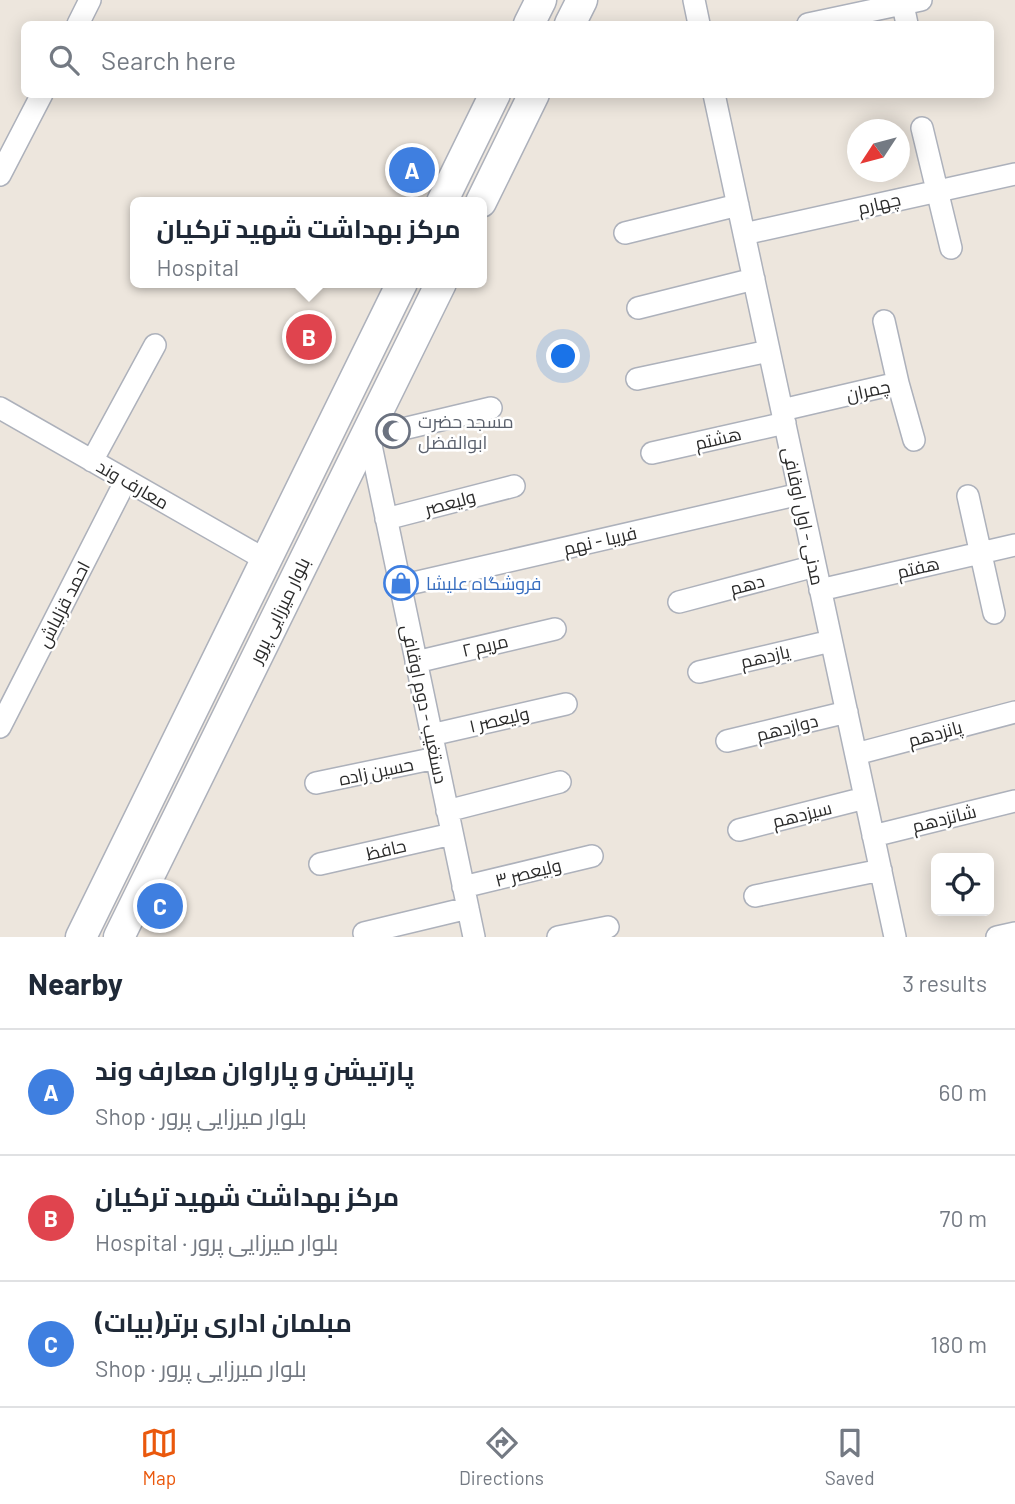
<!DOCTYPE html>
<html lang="en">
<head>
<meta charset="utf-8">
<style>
  body { margin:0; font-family:Barlow,Cairo,sans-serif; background:#f6f6f7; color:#1f2937 }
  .controls { position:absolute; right:21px; bottom:21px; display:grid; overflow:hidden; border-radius:10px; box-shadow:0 4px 18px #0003 }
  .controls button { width:63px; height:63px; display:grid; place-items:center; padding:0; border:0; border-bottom:2px solid #e0e1e3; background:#fff; color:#1f2937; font:35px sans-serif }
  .compass { position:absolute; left:847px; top:119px; width:63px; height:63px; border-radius:50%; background:#fff; box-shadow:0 4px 18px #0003; rotate:234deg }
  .you { position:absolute; left:564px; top:357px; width:24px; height:24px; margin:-18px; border:5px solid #fff; border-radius:50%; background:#1a73e8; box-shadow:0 0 0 10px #1a73e833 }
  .badge { display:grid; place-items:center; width:46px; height:46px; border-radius:50%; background:#ea580c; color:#fff; font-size:23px; font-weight:700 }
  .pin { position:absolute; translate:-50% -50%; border:4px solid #fff; box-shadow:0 2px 7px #0006 }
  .popup { position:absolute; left:130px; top:197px; width:357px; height:91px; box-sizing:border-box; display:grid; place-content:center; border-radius:10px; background:#fff; filter:drop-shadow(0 2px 5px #0005); font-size:23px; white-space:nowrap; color:#747a83 }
  .popup b { font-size:26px; color:#1f2937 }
  .popup::after { content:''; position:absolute; left:50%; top:100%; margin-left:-14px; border:14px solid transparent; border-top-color:#fff }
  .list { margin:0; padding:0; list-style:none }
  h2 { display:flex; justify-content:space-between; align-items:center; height:91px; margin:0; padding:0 28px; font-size:30px }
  h2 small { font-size:23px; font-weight:400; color:#747a83 }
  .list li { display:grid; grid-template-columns:46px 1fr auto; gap:21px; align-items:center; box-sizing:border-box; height:126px; padding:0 28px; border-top:2px solid #e0e1e3 }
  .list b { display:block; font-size:26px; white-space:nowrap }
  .list p { margin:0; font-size:23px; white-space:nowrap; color:#747a83 }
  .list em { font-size:23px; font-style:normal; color:#747a83 }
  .icon { flex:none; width:38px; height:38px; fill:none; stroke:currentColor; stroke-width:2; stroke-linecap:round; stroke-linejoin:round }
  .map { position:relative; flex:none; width:1015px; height:937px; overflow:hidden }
  .search { position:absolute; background:#fff; box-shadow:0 4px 18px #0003; left:21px; right:21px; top:21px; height:77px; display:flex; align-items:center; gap:18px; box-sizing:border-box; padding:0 24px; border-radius:10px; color:#747a83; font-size:26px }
  .sheet { height:469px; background:#fff }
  nav { display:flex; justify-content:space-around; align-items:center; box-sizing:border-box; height:98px; border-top:2px solid #e0e1e3; background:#fff; font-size:19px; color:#747a83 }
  nav a { display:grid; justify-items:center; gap:4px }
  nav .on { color:#ea580c }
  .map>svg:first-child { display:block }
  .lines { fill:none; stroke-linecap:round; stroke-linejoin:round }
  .street-casing { stroke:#adb1bb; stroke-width:24 }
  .secondary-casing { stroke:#adb1bb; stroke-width:33 }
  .street { stroke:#fff; stroke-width:21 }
  .secondary { stroke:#fff; stroke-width:30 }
  .labels { text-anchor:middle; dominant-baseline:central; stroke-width:5; stroke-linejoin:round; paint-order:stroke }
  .street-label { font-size:18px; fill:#2b2b2b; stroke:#fff }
  .worship-label { font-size:18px; fill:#5b616d; stroke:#fff; text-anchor:start }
  .shop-label { font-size:18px; fill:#366cbe; stroke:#fff; text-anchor:start }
</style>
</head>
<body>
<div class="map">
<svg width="1015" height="937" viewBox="0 0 1015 937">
  <rect width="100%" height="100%" fill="#ede6dd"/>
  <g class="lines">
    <g class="street-casing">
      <path id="street" d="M694 0 699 24
        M902 0 907 24
        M78 24 90 0
        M808 24 921 0
        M714 94 895 937
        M922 128 951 248
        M0 175 42 94
        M625 233 738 205
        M744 234 1015 174
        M638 308 754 279
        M884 321 898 383
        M637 379 769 351
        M0 408 266 560
        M782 410 898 383 914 440
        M368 431 474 937
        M369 437 491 408
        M652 453 785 423
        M92 461 155 345
        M968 496 994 613
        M386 519 514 486
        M400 586 800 494
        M820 590 1015 545
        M679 602 815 566
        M416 662 555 629
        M699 672 831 641
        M0 727 126 480
        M431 735 566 704
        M727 741 847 712
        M856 754 1015 712
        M316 783 436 758
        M447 811 560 782
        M739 830 865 798
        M873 836 1015 801
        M320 864 452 834
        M463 887 592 856
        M755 896 881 870
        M364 933 468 908
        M558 937 608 927
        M997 937 1015 933"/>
    </g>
    <g class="secondary-casing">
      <path id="secondary" d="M529 24 541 0
        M570 24 582 0
        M442 202 495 94
        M481 202 534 94
        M81 937 402 283
        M119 937 441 283"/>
    </g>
    <use href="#street" class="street"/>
    <use href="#secondary" class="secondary"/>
  </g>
  <defs>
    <g id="mosque-ring" transform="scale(1.75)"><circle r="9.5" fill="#fff" stroke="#6b7280" stroke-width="1.5"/><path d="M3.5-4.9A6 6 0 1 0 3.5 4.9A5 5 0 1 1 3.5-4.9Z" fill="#6b7280"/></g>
    <g id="shop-ring" transform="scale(1.75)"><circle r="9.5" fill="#fff" stroke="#3f7fe0" stroke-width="1.5"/><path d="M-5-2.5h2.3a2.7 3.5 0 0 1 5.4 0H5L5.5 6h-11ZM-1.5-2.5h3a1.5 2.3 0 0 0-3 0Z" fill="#3f7fe0"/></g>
  </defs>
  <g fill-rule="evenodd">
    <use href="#mosque-ring" x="393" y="431"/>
    <use href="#shop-ring" x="401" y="583"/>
  </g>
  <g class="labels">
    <g class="street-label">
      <text transform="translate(879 203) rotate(-13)">چهارم</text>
      <text transform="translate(868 390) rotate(-12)">چمران</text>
      <text transform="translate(718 438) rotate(-13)">هشتم</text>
      <text transform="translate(133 484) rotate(30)">معارف وند</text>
      <text transform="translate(450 502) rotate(-15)">ولیعصر</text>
      <text transform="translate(804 516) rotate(78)">مدنی - اول اوقافی</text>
      <text transform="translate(600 540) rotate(-13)">فریبا - نهم</text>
      <text transform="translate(918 567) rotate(-13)">هفتم</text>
      <text transform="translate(747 584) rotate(-15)">دهم</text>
      <text transform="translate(63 604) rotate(-63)">احمد قزلباش</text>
      <text transform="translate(279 610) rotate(-64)">بلوار میرزایی پرور</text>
      <text transform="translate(485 645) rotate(-13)">مریم ۲</text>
      <text transform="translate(765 656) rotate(-13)">یازدهم</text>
      <text transform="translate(425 704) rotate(78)">دستغیب - دوم اوقافی</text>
      <text transform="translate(499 719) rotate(-13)">ولیعصر ۱</text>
      <text transform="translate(787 727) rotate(-14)">دوازدهم</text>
      <text transform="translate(935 733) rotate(-15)">پانزدهم</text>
      <text transform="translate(376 771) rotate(-12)">حسین زاده</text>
      <text transform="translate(802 814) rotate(-14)">سیزدهم</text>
      <text transform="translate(944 818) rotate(-14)">شانزدهم</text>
      <text transform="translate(386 849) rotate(-13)">حافظ</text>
      <text transform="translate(528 872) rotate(-14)">ولیعصر ۳</text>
    </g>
    <g class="worship-label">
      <text x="418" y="421">مسجد حضرت<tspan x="418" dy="21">ابوالفضل</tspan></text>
    </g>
    <g class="shop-label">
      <text x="426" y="583">فروشگاه علیشا</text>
    </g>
  </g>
</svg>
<div class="controls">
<button><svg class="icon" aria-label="locate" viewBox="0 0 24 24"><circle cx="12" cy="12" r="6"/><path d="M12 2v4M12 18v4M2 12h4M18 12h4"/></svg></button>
</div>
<svg class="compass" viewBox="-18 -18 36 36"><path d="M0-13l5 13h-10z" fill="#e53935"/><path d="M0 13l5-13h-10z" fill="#747a83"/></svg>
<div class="you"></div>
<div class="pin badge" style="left:412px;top:170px;background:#3f7fe0">A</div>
<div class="pin badge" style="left:309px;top:337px;background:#e0444e">B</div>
<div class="popup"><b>مرکز بهداشت شهید ترکیان</b>Hospital</div>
<div class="pin badge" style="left:160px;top:906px;background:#3f7fe0">C</div>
<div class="search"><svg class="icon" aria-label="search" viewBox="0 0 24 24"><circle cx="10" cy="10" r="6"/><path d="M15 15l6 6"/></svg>Search here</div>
</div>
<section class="sheet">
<h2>Nearby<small>3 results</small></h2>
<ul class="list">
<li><span class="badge" style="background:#3f7fe0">A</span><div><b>پارتیشن و پاراوان معارف وند</b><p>Shop · بلوار میرزایی پرور</p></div><em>60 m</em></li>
<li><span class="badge" style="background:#e0444e">B</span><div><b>مرکز بهداشت شهید ترکیان</b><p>Hospital · بلوار میرزایی پرور</p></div><em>70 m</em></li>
<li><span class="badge" style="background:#3f7fe0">C</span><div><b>مبلمان اداری برتر(بیات)</b><p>Shop · بلوار میرزایی پرور</p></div><em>180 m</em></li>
</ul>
</section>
<nav>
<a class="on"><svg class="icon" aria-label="map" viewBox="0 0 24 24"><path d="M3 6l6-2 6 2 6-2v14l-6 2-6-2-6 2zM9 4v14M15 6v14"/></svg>Map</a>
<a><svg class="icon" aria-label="directions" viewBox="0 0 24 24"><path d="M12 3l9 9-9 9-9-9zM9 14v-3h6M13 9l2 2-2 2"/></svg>Directions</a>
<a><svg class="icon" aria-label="saved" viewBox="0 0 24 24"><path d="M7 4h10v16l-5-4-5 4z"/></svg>Saved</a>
</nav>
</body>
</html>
